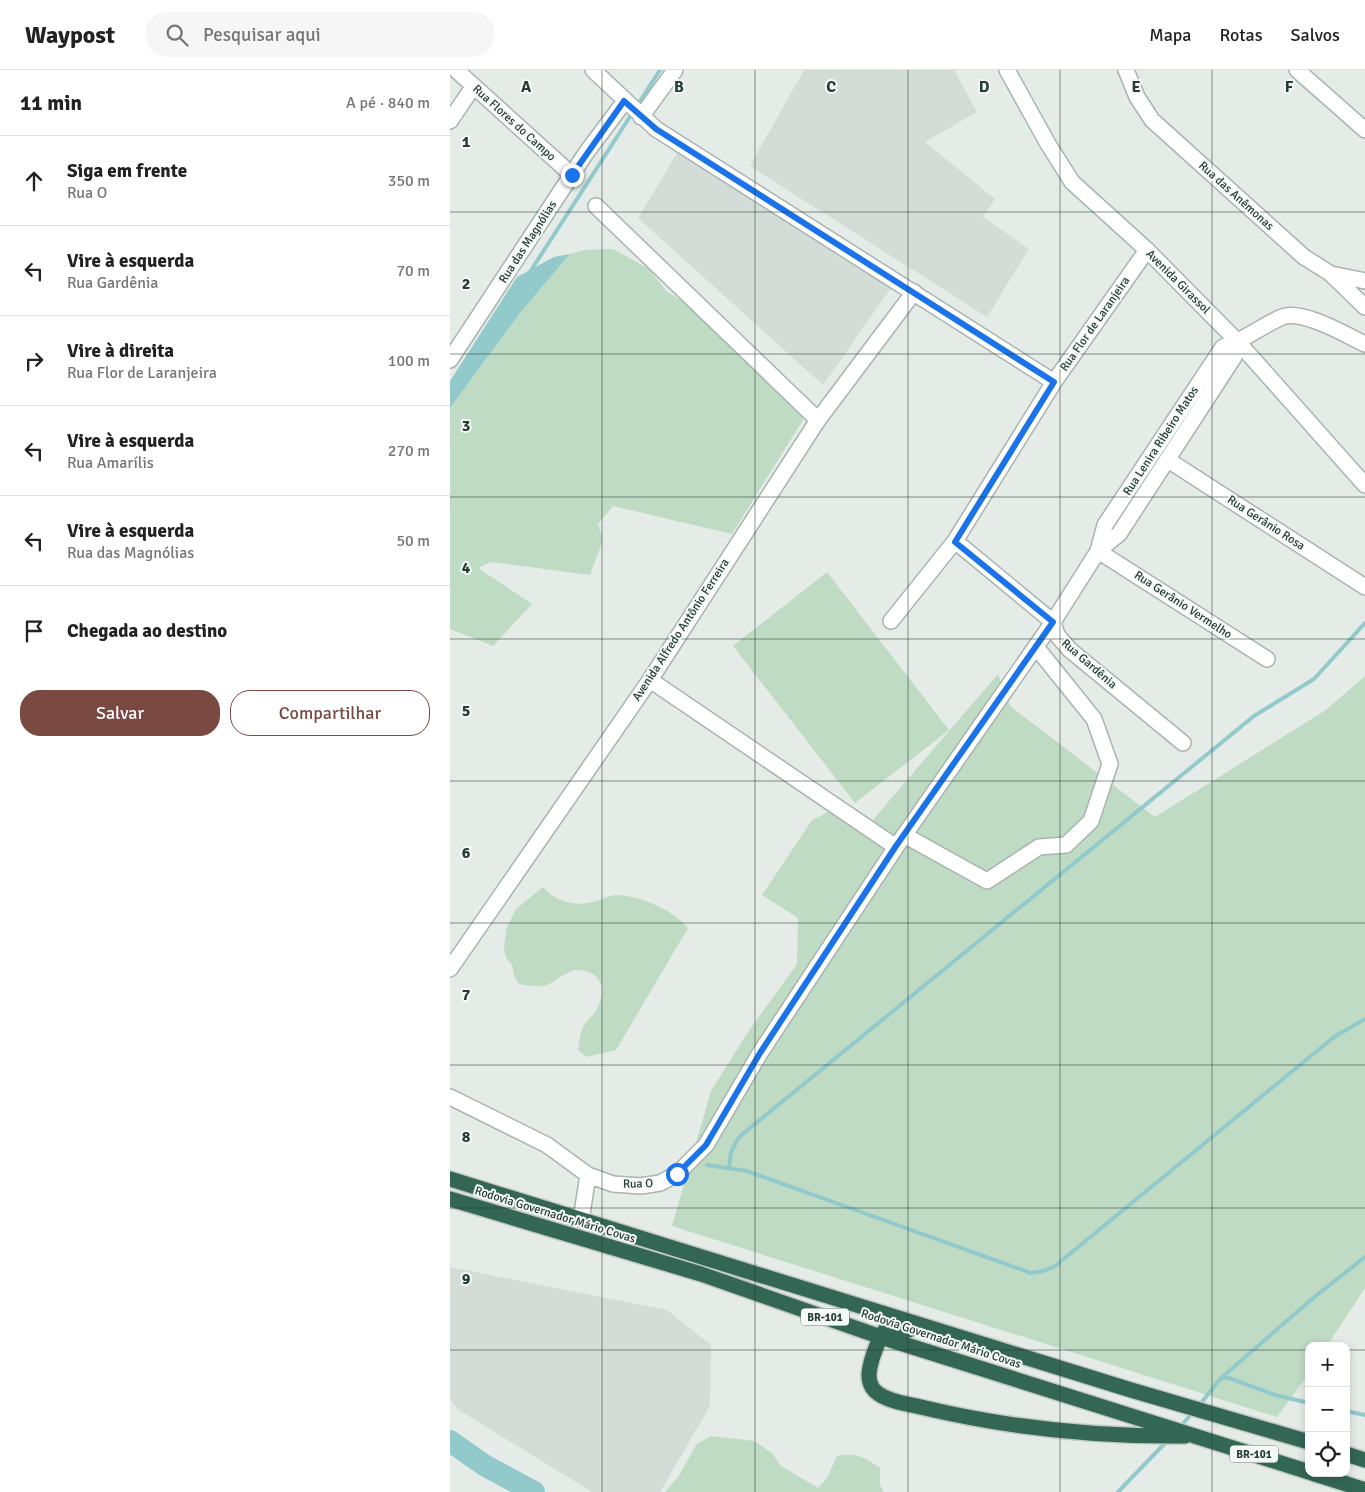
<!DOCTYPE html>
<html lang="pt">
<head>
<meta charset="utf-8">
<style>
  body { margin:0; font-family:Signika,sans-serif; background:#f6f6f6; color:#222 }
  .controls { position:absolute; right:15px; bottom:15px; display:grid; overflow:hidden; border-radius:10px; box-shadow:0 2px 8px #0003 }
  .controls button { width:45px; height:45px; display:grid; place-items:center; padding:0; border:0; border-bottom:1px solid #e0e0e0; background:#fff; color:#222; font:25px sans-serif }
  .stop { position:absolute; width:15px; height:15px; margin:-11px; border:4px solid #1a73e8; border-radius:50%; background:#fff }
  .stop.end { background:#1a73e8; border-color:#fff; box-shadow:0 1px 5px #0008 }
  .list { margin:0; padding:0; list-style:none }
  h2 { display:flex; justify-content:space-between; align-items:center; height:65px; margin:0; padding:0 20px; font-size:21px }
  h2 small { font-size:16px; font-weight:400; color:#767676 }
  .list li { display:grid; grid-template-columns:32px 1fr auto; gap:15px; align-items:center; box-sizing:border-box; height:90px; padding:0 20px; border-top:1px solid #e0e0e0 }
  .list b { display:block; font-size:19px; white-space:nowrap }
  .list p { margin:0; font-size:16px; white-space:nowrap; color:#767676 }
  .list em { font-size:16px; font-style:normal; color:#767676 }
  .actions { display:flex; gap:10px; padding:15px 20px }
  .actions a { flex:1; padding:11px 0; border:1px solid #7a4942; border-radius:20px; text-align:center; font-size:18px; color:#7a4942 }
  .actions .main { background:#7a4942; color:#fff }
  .icon { flex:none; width:28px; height:28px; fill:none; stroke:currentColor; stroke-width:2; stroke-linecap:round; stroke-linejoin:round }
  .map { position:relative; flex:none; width:915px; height:1422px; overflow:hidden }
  header { display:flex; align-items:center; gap:30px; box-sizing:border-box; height:70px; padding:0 25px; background:#fff; border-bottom:1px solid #e0e0e0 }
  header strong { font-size:24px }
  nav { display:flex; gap:28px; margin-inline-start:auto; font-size:18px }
  .search { width:350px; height:45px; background:#f6f6f6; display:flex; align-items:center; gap:12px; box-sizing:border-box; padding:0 18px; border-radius:28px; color:#767676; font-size:19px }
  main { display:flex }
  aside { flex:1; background:#fff }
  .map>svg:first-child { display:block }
  .built { fill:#d3dcd7 }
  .green { fill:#c0dbc4 }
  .water { fill:#92cacc }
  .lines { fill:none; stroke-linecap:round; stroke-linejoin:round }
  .stream { stroke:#92cacc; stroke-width:4 }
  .river { stroke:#92cacc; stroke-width:22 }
  .street-casing { stroke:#a8b4ae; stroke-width:18 }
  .secondary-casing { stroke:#a4b7ae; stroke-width:18 }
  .highway-casing { stroke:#c2c9c6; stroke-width:18 }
  .street { stroke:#fff; stroke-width:15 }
  .secondary { stroke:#fff; stroke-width:15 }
  .highway { stroke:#346655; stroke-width:15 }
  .route { stroke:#1a73e8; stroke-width:6 }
  .grid { fill:none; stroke:#253d33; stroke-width:1; stroke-opacity:0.55 }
  .labels { text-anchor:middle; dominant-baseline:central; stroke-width:4; stroke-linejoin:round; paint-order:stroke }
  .shield { fill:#f5f9f6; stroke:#63756e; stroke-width:1 }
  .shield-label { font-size:11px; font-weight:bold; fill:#253d33 }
  .street-label { font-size:12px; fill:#253d33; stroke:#f5f9f6 }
  .grid-label { font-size:16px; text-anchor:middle; font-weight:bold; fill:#253d33; stroke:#f5f9f6; stroke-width:4; stroke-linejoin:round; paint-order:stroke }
</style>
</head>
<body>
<header>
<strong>Waypost</strong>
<div class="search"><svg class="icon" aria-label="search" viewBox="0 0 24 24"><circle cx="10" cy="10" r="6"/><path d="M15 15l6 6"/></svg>Pesquisar aqui</div>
<nav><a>Mapa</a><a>Rotas</a><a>Salvos</a></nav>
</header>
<main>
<aside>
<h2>11 min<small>A pé · 840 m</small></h2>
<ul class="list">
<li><svg class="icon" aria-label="ahead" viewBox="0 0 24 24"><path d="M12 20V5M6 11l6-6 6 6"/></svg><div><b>Siga em frente</b><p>Rua O</p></div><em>350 m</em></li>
<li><svg class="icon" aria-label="left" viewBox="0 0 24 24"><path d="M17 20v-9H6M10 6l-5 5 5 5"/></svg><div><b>Vire à esquerda</b><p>Rua Gardênia</p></div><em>70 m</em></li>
<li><svg class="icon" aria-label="right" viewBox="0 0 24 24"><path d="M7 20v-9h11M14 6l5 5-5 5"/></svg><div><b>Vire à direita</b><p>Rua Flor de Laranjeira</p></div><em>100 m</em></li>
<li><svg class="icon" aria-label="left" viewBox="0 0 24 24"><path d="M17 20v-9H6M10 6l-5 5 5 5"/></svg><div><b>Vire à esquerda</b><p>Rua Amarílis</p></div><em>270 m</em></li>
<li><svg class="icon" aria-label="left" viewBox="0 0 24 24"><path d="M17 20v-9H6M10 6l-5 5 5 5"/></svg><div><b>Vire à esquerda</b><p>Rua das Magnólias</p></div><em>50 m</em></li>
<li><svg class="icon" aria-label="arrive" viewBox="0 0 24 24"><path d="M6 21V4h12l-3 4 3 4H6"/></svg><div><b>Chegada ao destino</b></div></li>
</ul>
<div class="actions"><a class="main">Salvar</a><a>Compartilhar</a></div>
</aside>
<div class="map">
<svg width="915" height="1422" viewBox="0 0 915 1422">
  <rect width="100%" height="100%" fill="#e5ece8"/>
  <path class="built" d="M354 0H504L527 42 475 72 545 129 533 147 579 179 537 247 300 96Z
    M229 80 441 218 373 315 188 148Z
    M0 1197 217 1240 261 1275 260 1336 210 1422H142L7 1339 0 1329Z"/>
  <path class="green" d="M163 179 199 199 216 221 252 243 356 345 282 464 163 436 148 454 153 470 140 505 41 492 28 498 82 534 43 576 0 559V338L70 243 120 184 135 180Z
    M377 502 499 660 405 733 283 576Z
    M548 604 560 636 705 747 876 640 915 606V1218L877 1276H859V1303L827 1347 222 1156 261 1021 298 962 347 894 348 848 312 825 362 750 394 734 420 753Z
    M93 817C107 833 126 837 146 831 152 830 158 826 165 825 186 824 226 841 238 858L166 980 136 987 128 980C129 973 130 964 133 957 137 950 144 945 147 939 159 915 149 900 124 900 96 911 105 921 69 914L64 906 62 895 56 888 54 877 57 857 66 839Z
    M261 1366 304 1371 322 1383 331 1396 368 1418 377 1408 387 1386C405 1382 415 1387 430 1398V1415L434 1422H215L228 1407 247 1374Z"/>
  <path class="water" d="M120 184 70 243 0 338V311L67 207 104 187Z"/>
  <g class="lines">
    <path class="stream" d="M187 36 210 0
      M80 202 183 42
      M257 1095 297 1101 581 1203 594 1201 605 1196 884 967 915 949
      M279 1098 281 1082 289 1067 804 646 864 609 915 553
      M772 1308H779L825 1325 859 1333
      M748 1337 770 1309 862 1229 915 1187
      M896 1341 915 1345
      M730 1357 743 1342
      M668 1422 718 1370"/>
    <path class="river" d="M0 1371 34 1395 84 1422"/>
    <g class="street-casing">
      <path id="street" d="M6 0 122 105
        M143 0 206 59 604 312
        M676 0 687 27 702 50 854 187 881 204 915 237
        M847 0 915 60
        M191 47 225 0
        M0 51 23 17
        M146 136 368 350
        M881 204 915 211
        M0 290 136 83 175 31
        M718 390 915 517
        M505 471 603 552 607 565 620 580 733 673
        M648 481 669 464 784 287 788 272
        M648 481 817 589
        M441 551 505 471 604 312 697 180
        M200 610 446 777
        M454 765 537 811 589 777 616 775 641 751 660 694 644 649 586 577
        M0 899 200 610 368 350 464 222
        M0 1027 97 1075 138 1105 131 1150
        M138 1105 163 1114 191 1116 210 1113 227 1104 256 1075 310 983 446 777 603 552 648 481 655 455 773 277C795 270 811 256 832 247 852 239 896 265 915 274"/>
    </g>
    <g class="secondary-casing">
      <path id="secondary" d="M557 0 598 74 622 112 697 180 788 272 915 415"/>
    </g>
    <g class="highway-casing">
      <path id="highway" d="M0 1109 681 1320 859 1372
        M0 1129 251 1204 431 1267 859 1402
        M459 1260 440 1256C430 1262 426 1278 422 1289 419 1300 416 1311 425 1321 437 1332 459 1334 475 1338 560 1358 648 1367 735 1366
        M896 1384 915 1390
        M862 1403 915 1420"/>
    </g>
    <use href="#street" class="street"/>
    <use href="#secondary" class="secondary"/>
    <use href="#highway" class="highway"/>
  </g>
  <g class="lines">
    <path class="route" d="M122 105 174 31 206 59 604 312 505 472 603 552 446 776 310 983 256 1075 227 1104"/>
  </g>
  <path class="grid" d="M152 0V1422M305 0V1422M458 0V1422M610 0V1422M762 0V1422M0 142H915M0 284H915M0 427H915M0 569H915M0 711H915M0 853H915M0 995H915M0 1138H915M0 1280H859M896 1280H915"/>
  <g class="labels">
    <g class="shield">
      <rect x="351" y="1238.5" width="48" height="17" rx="4"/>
      <rect x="780" y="1375.5" width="48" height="17" rx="4"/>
    </g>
    <g class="shield-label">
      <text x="375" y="1247">BR-101</text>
      <text x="804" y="1384">BR-101</text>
    </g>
    <g class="street-label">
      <text transform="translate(64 53) rotate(42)">Rua Flores do Campo</text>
      <text transform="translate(786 126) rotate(42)">Rua das Anêmonas</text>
      <text transform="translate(78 172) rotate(-57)">Rua das Magnólias</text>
      <text transform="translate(728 212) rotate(45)">Avenida Girassol</text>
      <text transform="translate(645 254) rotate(-55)">Rua Flor de Laranjeira</text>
      <text transform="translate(711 371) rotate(-57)">Rua Lenira Ribeiro Matos</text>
      <text transform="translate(816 453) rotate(33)">Rua Gerânio Rosa</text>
      <text transform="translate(733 535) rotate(33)">Rua Gerânio Vermelho</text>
      <text transform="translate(231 560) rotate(-57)">Avenida Alfredo Antônio Ferreira</text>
      <text transform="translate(639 594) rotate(41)">Rua Gardênia</text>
      <text transform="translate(188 1114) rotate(-1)">Rua O</text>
      <text transform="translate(105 1145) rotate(17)">Rodovia Governador Mário Covas</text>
      <text transform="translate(491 1269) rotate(18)">Rodovia Governador Mário Covas</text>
    </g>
  </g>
  <g class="grid-label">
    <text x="76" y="22">A</text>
    <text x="229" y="22">B</text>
    <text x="381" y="22">C</text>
    <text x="534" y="22">D</text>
    <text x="686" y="22">E</text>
    <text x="839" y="22">F</text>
    <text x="16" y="77">1</text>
    <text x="16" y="219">2</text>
    <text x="16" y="361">3</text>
    <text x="16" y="503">4</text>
    <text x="16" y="646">5</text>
    <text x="16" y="788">6</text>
    <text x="16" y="930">7</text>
    <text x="16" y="1072">8</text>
    <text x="16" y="1214">9</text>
  </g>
</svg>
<div class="controls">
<button>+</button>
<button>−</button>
<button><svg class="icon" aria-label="locate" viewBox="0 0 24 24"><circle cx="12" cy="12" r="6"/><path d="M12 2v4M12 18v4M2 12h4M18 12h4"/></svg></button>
</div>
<div class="stop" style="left:227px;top:1104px"></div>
<div class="stop end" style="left:122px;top:105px"></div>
</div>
</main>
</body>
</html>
